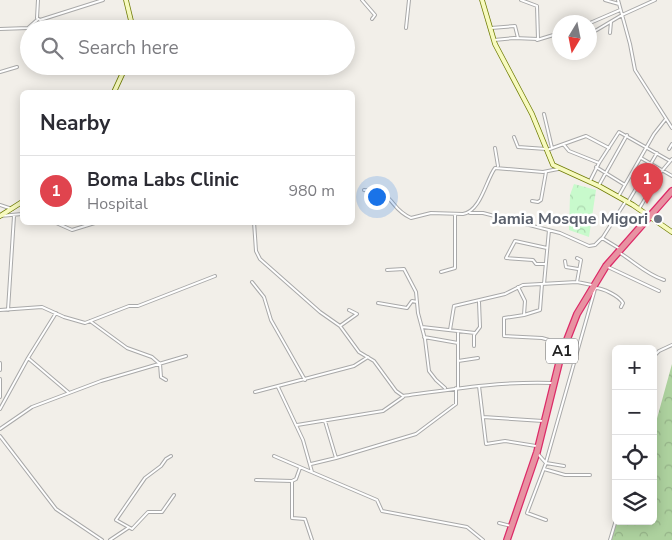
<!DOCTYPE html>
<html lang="en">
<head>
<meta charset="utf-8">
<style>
  body { margin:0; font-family:"Nunito Sans",sans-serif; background:#f2f2f3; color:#2b2b33 }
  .controls { position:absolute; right:15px; bottom:15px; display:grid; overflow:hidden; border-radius:8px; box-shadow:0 2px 12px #0003 }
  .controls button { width:45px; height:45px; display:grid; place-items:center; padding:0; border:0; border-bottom:1px solid #e1e1e2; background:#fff; color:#2b2b33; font:25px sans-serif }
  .compass { position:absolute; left:552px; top:15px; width:45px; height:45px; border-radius:50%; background:#fff; box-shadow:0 2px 12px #0003; rotate:190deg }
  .you { position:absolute; left:376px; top:196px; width:18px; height:18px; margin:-12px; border:4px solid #fff; border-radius:50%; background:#1a73e8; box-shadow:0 0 0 8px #1a73e833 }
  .badge { display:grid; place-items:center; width:32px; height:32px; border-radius:50%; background:#d40000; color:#fff; font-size:16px; font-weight:700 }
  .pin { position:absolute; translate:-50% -41px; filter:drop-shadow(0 1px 2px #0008) }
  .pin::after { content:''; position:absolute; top:26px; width:18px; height:15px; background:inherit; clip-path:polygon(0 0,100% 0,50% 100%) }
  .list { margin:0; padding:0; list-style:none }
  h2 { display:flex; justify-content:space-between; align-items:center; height:65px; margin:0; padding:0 20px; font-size:21px }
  h2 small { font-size:16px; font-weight:400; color:#7c7c81 }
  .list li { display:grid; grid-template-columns:32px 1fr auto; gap:15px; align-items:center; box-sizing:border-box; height:70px; padding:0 20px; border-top:1px solid #e1e1e2 }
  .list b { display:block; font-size:19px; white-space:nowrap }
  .list p { margin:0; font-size:16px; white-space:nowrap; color:#7c7c81 }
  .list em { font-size:16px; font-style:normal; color:#7c7c81 }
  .icon { flex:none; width:28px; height:28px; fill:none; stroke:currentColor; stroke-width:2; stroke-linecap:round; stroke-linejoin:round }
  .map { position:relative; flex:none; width:672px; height:540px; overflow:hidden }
  .search { position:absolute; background:#fff; box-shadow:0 2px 12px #0003; left:20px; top:20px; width:335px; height:55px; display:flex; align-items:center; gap:12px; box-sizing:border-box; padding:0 18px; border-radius:28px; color:#7c7c81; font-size:19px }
  .panel { position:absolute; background:#fff; box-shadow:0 2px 12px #0003; left:20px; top:90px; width:335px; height:135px; border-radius:8px }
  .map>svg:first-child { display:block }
  .forest { fill:url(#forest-crowns) }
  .park { fill:url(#park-crowns) }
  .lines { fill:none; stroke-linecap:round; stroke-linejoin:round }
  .street-casing { stroke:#a9a9a9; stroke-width:4 }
  .secondary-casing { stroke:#707d05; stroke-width:5.5 }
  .highway-casing { stroke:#dc2a67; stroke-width:8 }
  .street { stroke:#fff; stroke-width:2 }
  .secondary { stroke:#f7fabf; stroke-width:4 }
  .highway { stroke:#e892a2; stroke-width:5.5 }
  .worship-dot { fill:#6b7280; stroke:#fff; stroke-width:2 }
  .labels { text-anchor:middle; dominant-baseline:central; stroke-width:5; stroke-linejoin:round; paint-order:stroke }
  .shield { fill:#fff; stroke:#646464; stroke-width:1 }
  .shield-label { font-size:15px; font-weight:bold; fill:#222 }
  .worship-label { font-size:16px; font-weight:bold; fill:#5b616d; stroke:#fff; text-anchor:end }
</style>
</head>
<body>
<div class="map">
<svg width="672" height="540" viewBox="0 0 672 540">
  <defs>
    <pattern id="forest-crowns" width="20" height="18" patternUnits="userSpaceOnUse" patternTransform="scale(1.25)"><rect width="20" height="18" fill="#add19e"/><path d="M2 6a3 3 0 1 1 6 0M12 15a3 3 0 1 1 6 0" fill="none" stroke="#95b388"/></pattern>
    <pattern id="park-crowns" width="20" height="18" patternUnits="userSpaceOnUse" patternTransform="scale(1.25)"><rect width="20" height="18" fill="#c8facc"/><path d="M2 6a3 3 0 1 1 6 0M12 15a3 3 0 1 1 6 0" fill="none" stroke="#acd6af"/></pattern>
  </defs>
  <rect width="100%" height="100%" fill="#f2efe9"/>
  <path class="forest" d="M672 364V540H609L616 521H653V433Z"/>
  <path class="park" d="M574 184 596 190 589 237 569 230 570 195Z"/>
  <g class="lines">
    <g class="street-casing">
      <path id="street" d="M38 0 37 18 40 20 103 0
        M362 0 375 15 372 19
        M605 0 619 4
        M618 0 630 44 635 70 672 128
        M590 23 620 10
        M406 28 409 0
        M491 28 515 26 518 38
        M0 29 28 28 37 20
        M610 33 611 22
        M590 34 622 15 655 0
        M494 40 514 38 538 39 537 6 521 0
        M537 40 560 33
        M0 72 17 67
        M544 114 552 148
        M514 137 518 147 546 149
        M564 145 569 151 599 163
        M495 148 498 166
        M669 149 672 144
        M547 150 586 136 609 148
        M641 158 672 176
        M596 167 625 185
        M590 181 599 163 619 132 670 161
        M599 185 627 135
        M364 190C398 193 387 207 411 218L431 213 463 214C481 211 486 180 495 168L543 172 558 169
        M618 197 654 134 665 120
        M532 201 538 202 541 200 546 172
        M628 202 657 153
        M0 205 12 209
        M639 209 661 172 672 159
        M470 213H483L560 233 589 246 595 245 602 238 620 249
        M0 216 22 214
        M54 222 72 230 98 222
        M254 222 256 251 260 259 320 312 340 326 359 352 374 361 396 391 403 396C453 389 503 381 553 383
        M603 237 626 201
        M620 253C636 263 646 274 664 280
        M577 258 581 260 577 282
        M565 261 566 267 578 269
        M545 264H536L533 260 506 258 515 241 547 248
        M608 267 659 291
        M387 270 404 269 416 292 418 313 425 339 429 371 436 380 445 388
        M441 272 455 268V214
        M252 282 264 297 271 320 305 380
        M542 284 540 310 524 315 504 318V336L542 338 563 344
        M544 284 549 230
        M518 287 525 301 524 315
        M595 288C603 288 619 296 623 303L621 307
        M378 303 407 308 412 301 417 302
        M0 310 42 307 64 317 85 323 129 306H138L215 276
        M8 310 14 216
        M56 313 28 358 68 392
        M90 321 127 348 152 357 160 364 161 377 166 380
        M340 326 357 314 349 310
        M422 327 475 333
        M450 330 454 306 505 294 523 285 577 282 592 285
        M424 337 458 343
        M474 346V335L480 327 479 302
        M653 357 659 351 672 345
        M458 361 478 358
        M0 363V370
        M0 379V397
        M479 386 486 444 505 441 536 446
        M278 387 303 440 312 472
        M458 388V333
        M255 392 354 366 368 357
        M0 409 28 358
        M483 417 543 421
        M297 425 383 411 403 397
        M0 429 32 407 101 381 186 356
        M0 436 56 509 102 540
        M538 454 546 463 564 466
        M171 456 166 459 161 466 145 478 116 520 132 529 148 512H162L174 495
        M274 456 377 500 382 511 467 527 483 540
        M336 458 416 434 456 404V388
        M546 462 595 289
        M546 463 527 513 546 520
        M311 464 336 458 325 421
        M300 468 296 479 292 481V518L305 519 312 540
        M544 469 565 475H590
        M256 480 292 481
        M499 523 511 526
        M110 540 128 528
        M610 540 616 520"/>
    </g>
    <g class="secondary-casing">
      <path id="secondary" d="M126 0 133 29
        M482 0 495 44 532 114 553 165 599 186 633 205 672 232
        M114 92 126 66
        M0 216 22 202"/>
    </g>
    <g class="highway-casing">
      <path id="highway" d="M507 540 537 452 561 355 577 314 606 266 672 191"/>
    </g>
    <use href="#street" class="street"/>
    <use href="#secondary" class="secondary"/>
    <use href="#highway" class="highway"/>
  </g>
  <circle class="worship-dot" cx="658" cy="219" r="5"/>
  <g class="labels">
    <rect class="shield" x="546" y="338.5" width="32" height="25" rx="4"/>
    <g class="shield-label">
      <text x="562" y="351">A1</text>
    </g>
    <g class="worship-label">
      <text x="648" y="219">Jamia Mosque Migori</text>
    </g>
  </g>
</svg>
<div class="controls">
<button>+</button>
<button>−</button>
<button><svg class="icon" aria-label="locate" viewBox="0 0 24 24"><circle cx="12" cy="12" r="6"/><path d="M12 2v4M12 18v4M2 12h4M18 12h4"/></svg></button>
<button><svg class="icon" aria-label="layers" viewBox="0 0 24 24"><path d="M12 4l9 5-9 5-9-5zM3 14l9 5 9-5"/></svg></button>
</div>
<svg class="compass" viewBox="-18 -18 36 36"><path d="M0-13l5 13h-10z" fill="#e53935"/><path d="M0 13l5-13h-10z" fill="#7c7c81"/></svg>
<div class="you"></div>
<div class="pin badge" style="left:647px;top:204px;background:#e0444e">1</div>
<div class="search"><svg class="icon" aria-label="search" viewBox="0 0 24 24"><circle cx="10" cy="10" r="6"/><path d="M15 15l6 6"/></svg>Search here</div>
<section class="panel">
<h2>Nearby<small></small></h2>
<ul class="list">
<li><span class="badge" style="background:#e0444e">1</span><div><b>Boma Labs Clinic</b><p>Hospital</p></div><em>980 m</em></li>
</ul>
</section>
</div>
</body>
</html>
